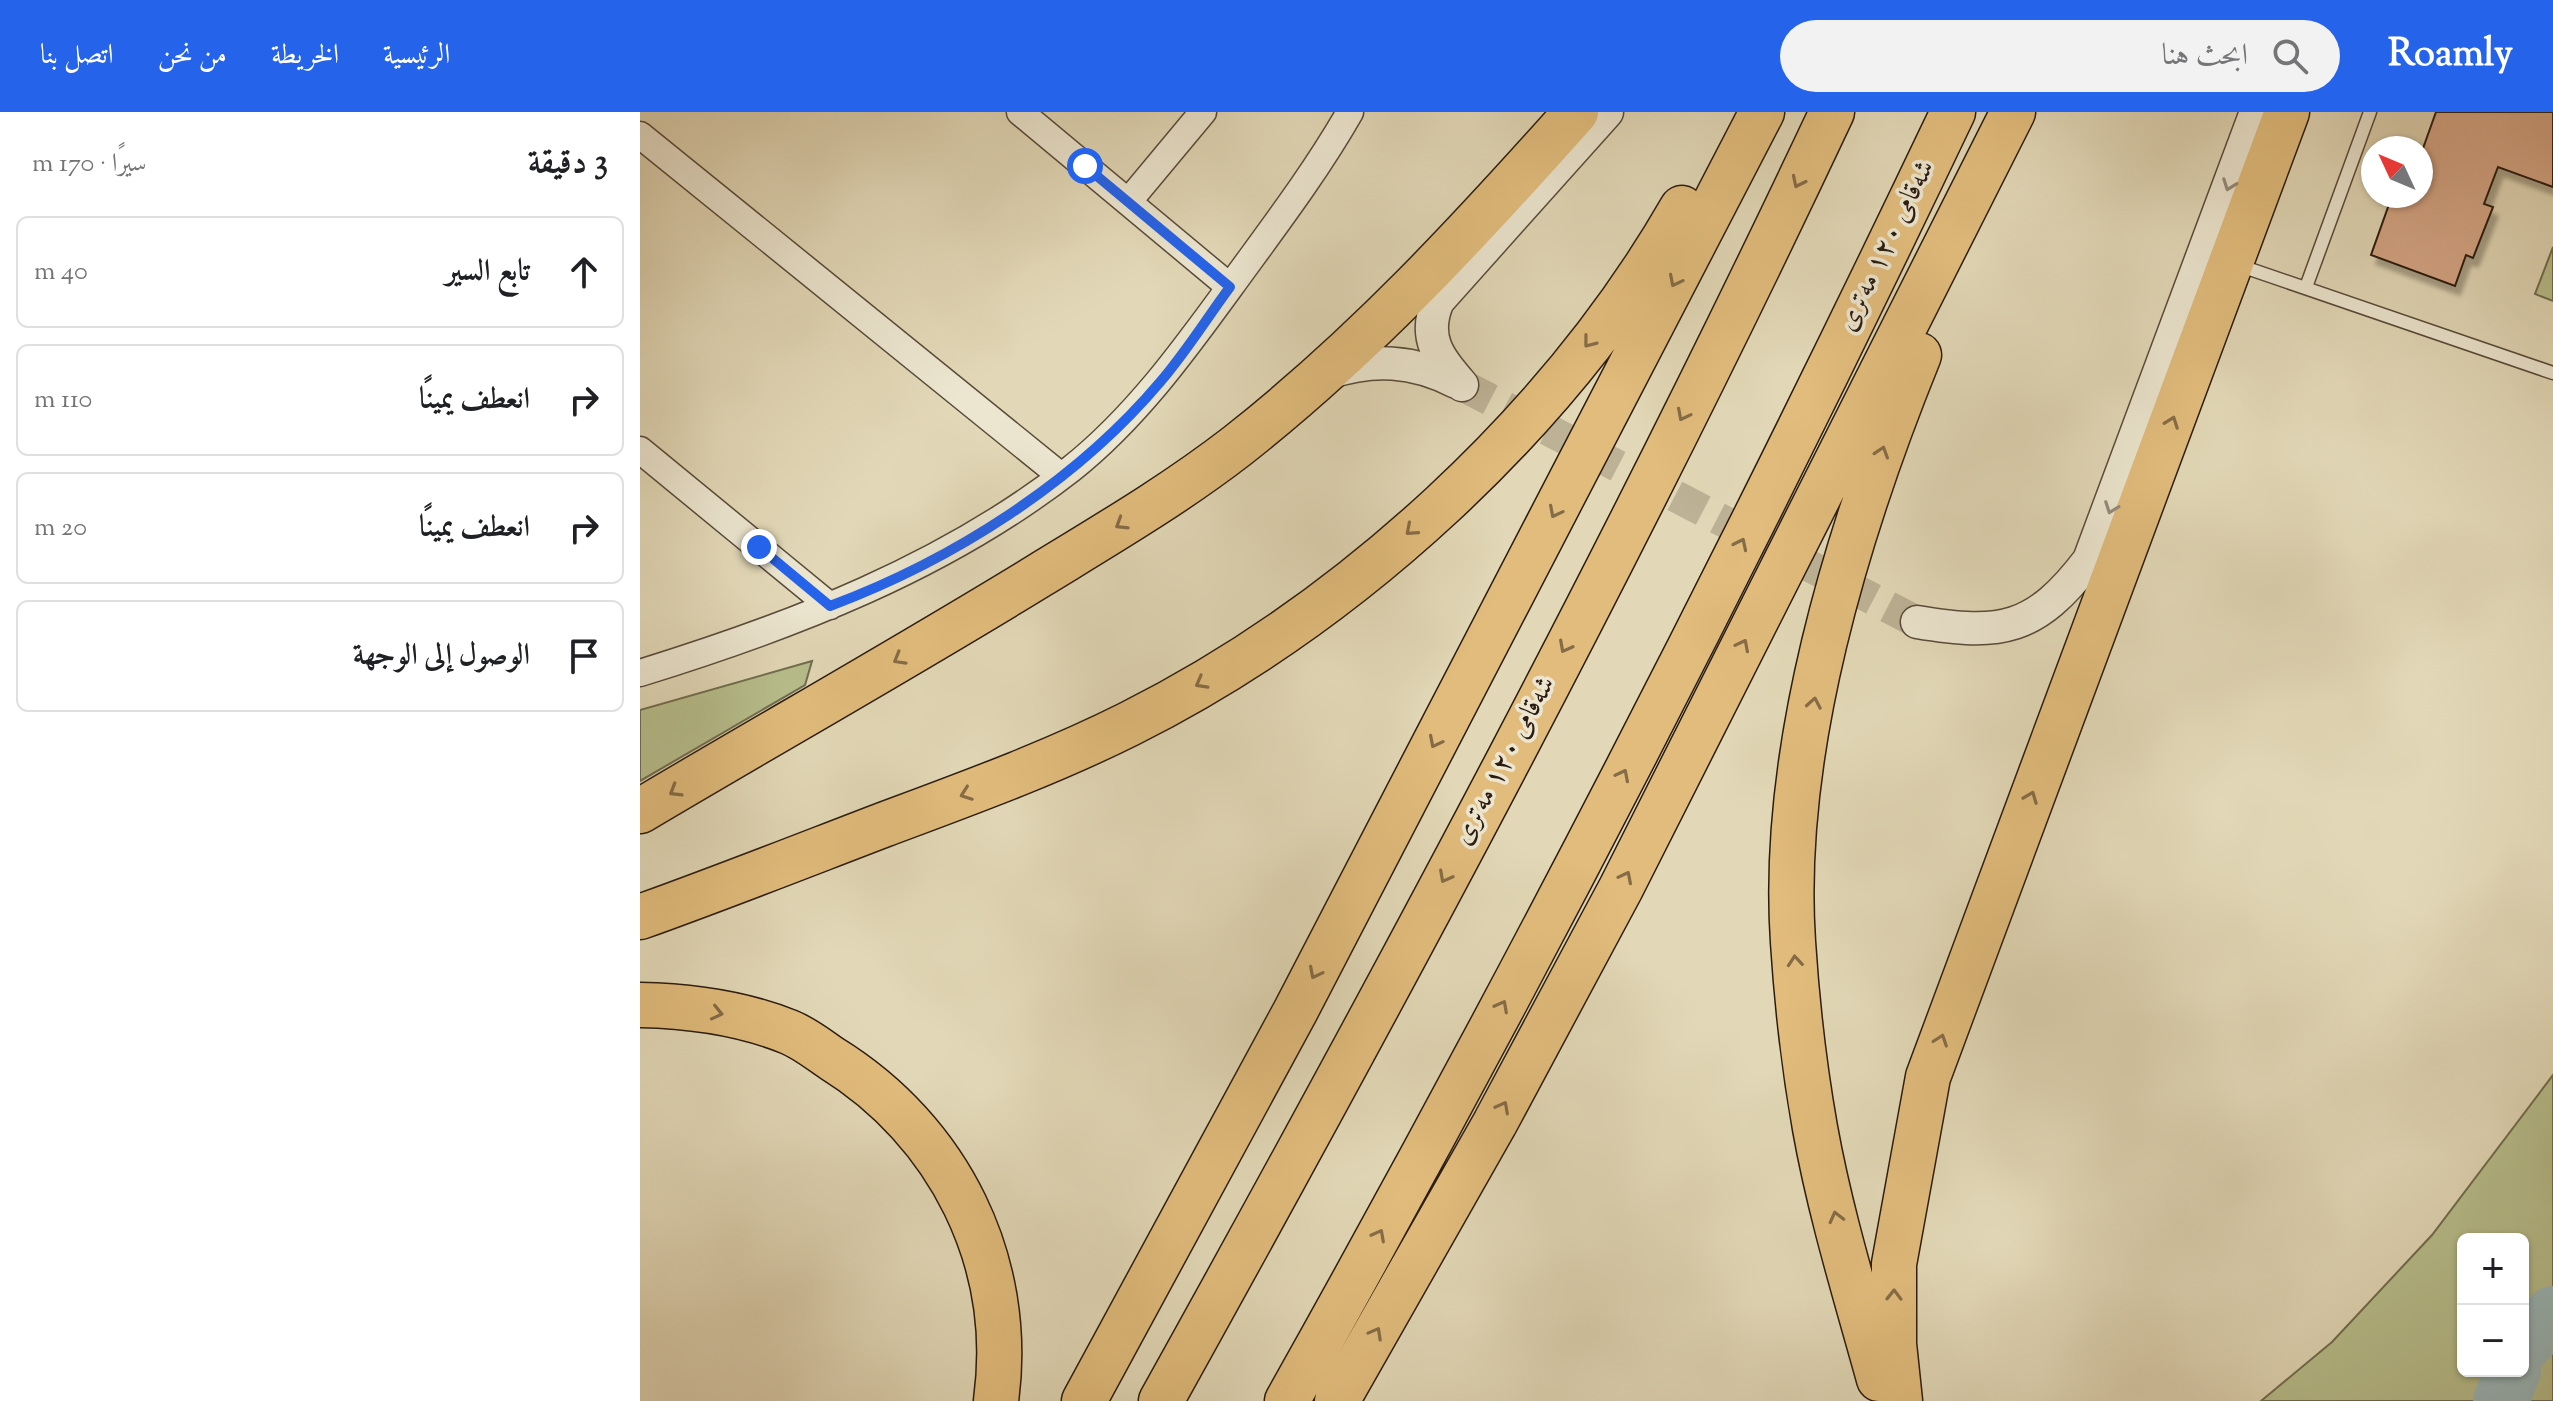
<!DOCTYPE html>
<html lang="ar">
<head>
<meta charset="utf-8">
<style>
  body { margin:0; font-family:"Sorts Mill Goudy",Amiri,serif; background:#f2f2f2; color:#202124; direction:rtl }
  .controls { position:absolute; right:24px; bottom:24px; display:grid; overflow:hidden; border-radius:12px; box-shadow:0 2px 6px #0004 }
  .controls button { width:72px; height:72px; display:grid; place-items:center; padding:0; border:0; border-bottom:2px solid #e0e0e0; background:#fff; color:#202124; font:40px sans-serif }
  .compass { position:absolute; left:1721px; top:24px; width:72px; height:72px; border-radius:50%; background:#fff; box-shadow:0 2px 6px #0004; rotate:314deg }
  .stop { position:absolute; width:24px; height:24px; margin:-18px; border:6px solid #2563eb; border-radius:50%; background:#fff }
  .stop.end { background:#2563eb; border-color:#fff; box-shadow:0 2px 8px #0008 }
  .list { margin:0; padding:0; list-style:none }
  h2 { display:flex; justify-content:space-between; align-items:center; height:104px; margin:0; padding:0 32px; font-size:34px }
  h2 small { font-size:26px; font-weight:400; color:#757577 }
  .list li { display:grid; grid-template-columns:52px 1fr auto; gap:24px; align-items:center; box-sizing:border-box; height:112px; margin:0 16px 16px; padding:0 16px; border:2px solid #e0e0e0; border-radius:12px }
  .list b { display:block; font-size:30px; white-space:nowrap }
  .list em { font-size:26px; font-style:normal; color:#757577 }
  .icon { flex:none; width:44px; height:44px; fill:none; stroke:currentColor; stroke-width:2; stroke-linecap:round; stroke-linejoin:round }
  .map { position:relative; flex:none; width:1913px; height:1289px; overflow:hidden; direction:ltr }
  header { display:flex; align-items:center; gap:48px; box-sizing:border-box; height:112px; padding:0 40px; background:#2563eb; color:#fff }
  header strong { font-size:38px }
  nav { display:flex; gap:44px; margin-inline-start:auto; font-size:28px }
  .search { width:560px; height:72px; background:#f2f2f2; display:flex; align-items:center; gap:20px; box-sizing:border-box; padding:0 28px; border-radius:44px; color:#757577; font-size:30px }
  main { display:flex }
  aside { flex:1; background:#fff }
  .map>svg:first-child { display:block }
  .green { fill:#b7be8c; stroke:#716d4e; stroke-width:2; fill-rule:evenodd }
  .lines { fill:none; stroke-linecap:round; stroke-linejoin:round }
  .river { stroke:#9ab7ba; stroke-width:56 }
  .building { fill:#d5a686; stroke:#2b1c11; stroke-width:2; filter:url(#shadow) }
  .tertiary-tunnel { stroke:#bdb296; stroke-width:32; stroke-dasharray:32 16; stroke-linecap:butt }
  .service-casing { stroke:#594b3a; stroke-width:15 }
  .minor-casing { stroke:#594b3a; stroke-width:29 }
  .tertiary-casing { stroke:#594b3a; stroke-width:35 }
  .motorway-casing { stroke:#2b1c11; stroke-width:47 }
  .service { stroke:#ece6d0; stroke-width:12 }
  .minor { stroke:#ece6d0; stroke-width:26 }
  .tertiary { stroke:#ece6d0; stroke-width:32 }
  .motorway { stroke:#e1bc7c; stroke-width:44 }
  .oneway { stroke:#866c46 }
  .oneway2 { stroke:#958b7a }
  .route { stroke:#2563eb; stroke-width:10 }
  .labels { text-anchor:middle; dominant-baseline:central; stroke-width:7; stroke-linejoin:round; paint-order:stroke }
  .street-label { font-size:28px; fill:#2b1c11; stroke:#ece6d0 }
</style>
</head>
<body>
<header>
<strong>Roamly</strong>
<div class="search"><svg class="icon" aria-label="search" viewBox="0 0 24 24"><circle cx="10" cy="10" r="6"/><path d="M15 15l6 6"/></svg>ابحث هنا</div>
<nav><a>الرئيسية</a><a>الخريطة</a><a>من نحن</a><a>اتصل بنا</a></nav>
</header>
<main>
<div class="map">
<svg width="1913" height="1289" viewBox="0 0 1913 1289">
  <defs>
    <filter id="shadow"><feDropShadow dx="5" dy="9" stdDeviation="2" flood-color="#0004"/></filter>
  </defs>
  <rect width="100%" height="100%" fill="#e2d8b7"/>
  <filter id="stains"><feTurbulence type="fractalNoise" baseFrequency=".0025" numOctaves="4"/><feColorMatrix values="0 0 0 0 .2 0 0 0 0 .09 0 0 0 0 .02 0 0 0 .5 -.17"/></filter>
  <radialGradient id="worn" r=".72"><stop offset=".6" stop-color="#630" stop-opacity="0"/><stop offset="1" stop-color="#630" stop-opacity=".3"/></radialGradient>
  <path class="green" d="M1913 135V189L1895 182Z
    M172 549 165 573 0 669V598Z
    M1913 963V1289H1621L1692 1230 1792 1123ZM1883 1127V1259H1823V1127Z"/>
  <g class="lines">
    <path class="river" d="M1883 1233 1913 1202
      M1861 1289 1873 1259"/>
  </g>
  <path class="building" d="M1796 0H1913V75L1858 55 1844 92 1853 95 1833 146 1826 143 1815 174 1731 143 1752 84H1781V42Z"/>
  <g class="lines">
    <path class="tertiary-tunnel" d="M822 273 1277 510"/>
    <g class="service-casing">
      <path id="service" d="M1598 153 1913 261
        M1666 175 1730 0"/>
    </g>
    <g class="minor-casing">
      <path id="minor" d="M380 0 590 175
        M0 23 421 364
        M488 90 563 0
        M0 338 190 494
        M0 561C152 514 304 456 431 357 499 303 550 230 601 160 639 108 678 56 710 0"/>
    </g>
    <g class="tertiary-casing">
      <path id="tertiary" d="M688 261C733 246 773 248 816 270
        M822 273C799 246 782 226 798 189L967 0
        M1277 510C1361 524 1395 519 1449 448L1616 0"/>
    </g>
    <g class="motorway-casing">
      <path id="motorway" d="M0 699C133 620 268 544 400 463 467 422 535 382 597 334 723 235 830 119 936 0
        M0 805C81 776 162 744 243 713 326 682 409 652 489 612 710 501 919 310 1042 96
        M0 893C51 894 102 901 149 920 164 926 178 937 191 946 309 1019 375 1150 356 1289
        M1239 1267C1216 1184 1190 1100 1175 1016 1164 954 1157 892 1153 830 1140 639 1208 418 1279 243
        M444 1289 656 898 1122 0
        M521 1289C756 866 986 438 1192 0
        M647 1289C884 867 1105 437 1313 0
        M697 1289 855 1011 981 776 1373 0
        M1260 1289 1254 1232V1152L1288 965 1647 0"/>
    </g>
    <use href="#service" class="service"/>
    <use href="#minor" class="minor"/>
    <use href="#tertiary" class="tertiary"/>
    <use href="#motorway" class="motorway"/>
  </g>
  <defs><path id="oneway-chevron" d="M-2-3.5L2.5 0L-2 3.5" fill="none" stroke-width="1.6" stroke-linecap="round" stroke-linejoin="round" transform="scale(2)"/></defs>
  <g class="oneway">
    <use href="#oneway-chevron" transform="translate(1158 70) rotate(116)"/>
    <use href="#oneway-chevron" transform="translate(1035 169) rotate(117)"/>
    <use href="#oneway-chevron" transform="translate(949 230) rotate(128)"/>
    <use href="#oneway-chevron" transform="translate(1043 303) rotate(117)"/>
    <use href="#oneway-chevron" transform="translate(1532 310) rotate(-70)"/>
    <use href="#oneway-chevron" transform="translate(1242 340) rotate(-72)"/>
    <use href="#oneway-chevron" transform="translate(915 400) rotate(117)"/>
    <use href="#oneway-chevron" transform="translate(481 412) rotate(148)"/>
    <use href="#oneway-chevron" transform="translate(771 418) rotate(139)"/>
    <use href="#oneway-chevron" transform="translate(1101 432) rotate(-64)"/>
    <use href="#oneway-chevron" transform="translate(1103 533) rotate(-63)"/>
    <use href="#oneway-chevron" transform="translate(925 535) rotate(118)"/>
    <use href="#oneway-chevron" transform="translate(259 547) rotate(150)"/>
    <use href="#oneway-chevron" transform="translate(561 571) rotate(151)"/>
    <use href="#oneway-chevron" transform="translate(1174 591) rotate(-80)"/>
    <use href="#oneway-chevron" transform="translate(795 630) rotate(117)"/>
    <use href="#oneway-chevron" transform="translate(983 663) rotate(-63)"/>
    <use href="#oneway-chevron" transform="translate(35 679) rotate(149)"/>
    <use href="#oneway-chevron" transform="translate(326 682) rotate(160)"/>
    <use href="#oneway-chevron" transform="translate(1391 685) rotate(-69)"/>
    <use href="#oneway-chevron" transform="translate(805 765) rotate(118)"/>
    <use href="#oneway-chevron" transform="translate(986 765) rotate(-63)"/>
    <use href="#oneway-chevron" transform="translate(1155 849) rotate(-95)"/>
    <use href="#oneway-chevron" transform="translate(675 861) rotate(117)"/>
    <use href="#oneway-chevron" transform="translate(862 894) rotate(-62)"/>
    <use href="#oneway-chevron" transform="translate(77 901) rotate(13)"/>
    <use href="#oneway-chevron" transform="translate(1301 928) rotate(-71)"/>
    <use href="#oneway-chevron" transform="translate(863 995) rotate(-62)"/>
    <use href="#oneway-chevron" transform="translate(1196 1105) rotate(-104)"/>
    <use href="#oneway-chevron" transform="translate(739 1123) rotate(-62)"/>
    <use href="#oneway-chevron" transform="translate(1254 1183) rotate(-89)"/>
    <use href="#oneway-chevron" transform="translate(736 1221) rotate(-61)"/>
  </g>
  <g class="oneway2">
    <use href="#oneway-chevron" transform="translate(1589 73) rotate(110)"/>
    <use href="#oneway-chevron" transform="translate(1471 396) rotate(110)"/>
  </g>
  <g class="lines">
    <path class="route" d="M119 435 190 494C313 448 436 370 521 269 546 240 567 206 590 175L445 54"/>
  </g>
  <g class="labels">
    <g class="street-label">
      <text transform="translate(1247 134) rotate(-64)">شەقامی ١٢٠ مەتری</text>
      <text transform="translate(865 649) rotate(-62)">شەقامی ١٢٠ مەتری</text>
    </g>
  </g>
  <rect width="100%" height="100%" filter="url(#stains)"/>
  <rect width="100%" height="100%" fill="url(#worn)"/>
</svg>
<div class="controls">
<button>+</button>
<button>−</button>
</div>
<svg class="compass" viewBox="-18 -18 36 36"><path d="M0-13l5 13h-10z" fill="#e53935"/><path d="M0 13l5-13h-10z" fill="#757577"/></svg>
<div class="stop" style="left:445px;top:54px"></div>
<div class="stop end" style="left:119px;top:435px"></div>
</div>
<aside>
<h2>3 دقيقة<small>سيرًا · 170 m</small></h2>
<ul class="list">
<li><svg class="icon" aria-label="ahead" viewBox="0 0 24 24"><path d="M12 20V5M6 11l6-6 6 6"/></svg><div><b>تابع السير</b></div><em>40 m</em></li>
<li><svg class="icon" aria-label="right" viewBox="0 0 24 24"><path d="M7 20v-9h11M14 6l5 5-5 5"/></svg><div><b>انعطف يمينًا</b></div><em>110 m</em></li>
<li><svg class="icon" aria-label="right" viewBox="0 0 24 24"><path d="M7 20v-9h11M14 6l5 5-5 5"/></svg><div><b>انعطف يمينًا</b></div><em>20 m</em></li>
<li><svg class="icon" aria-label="arrive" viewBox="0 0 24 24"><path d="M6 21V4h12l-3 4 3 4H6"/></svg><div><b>الوصول إلى الوجهة</b></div></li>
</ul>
</aside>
</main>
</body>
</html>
